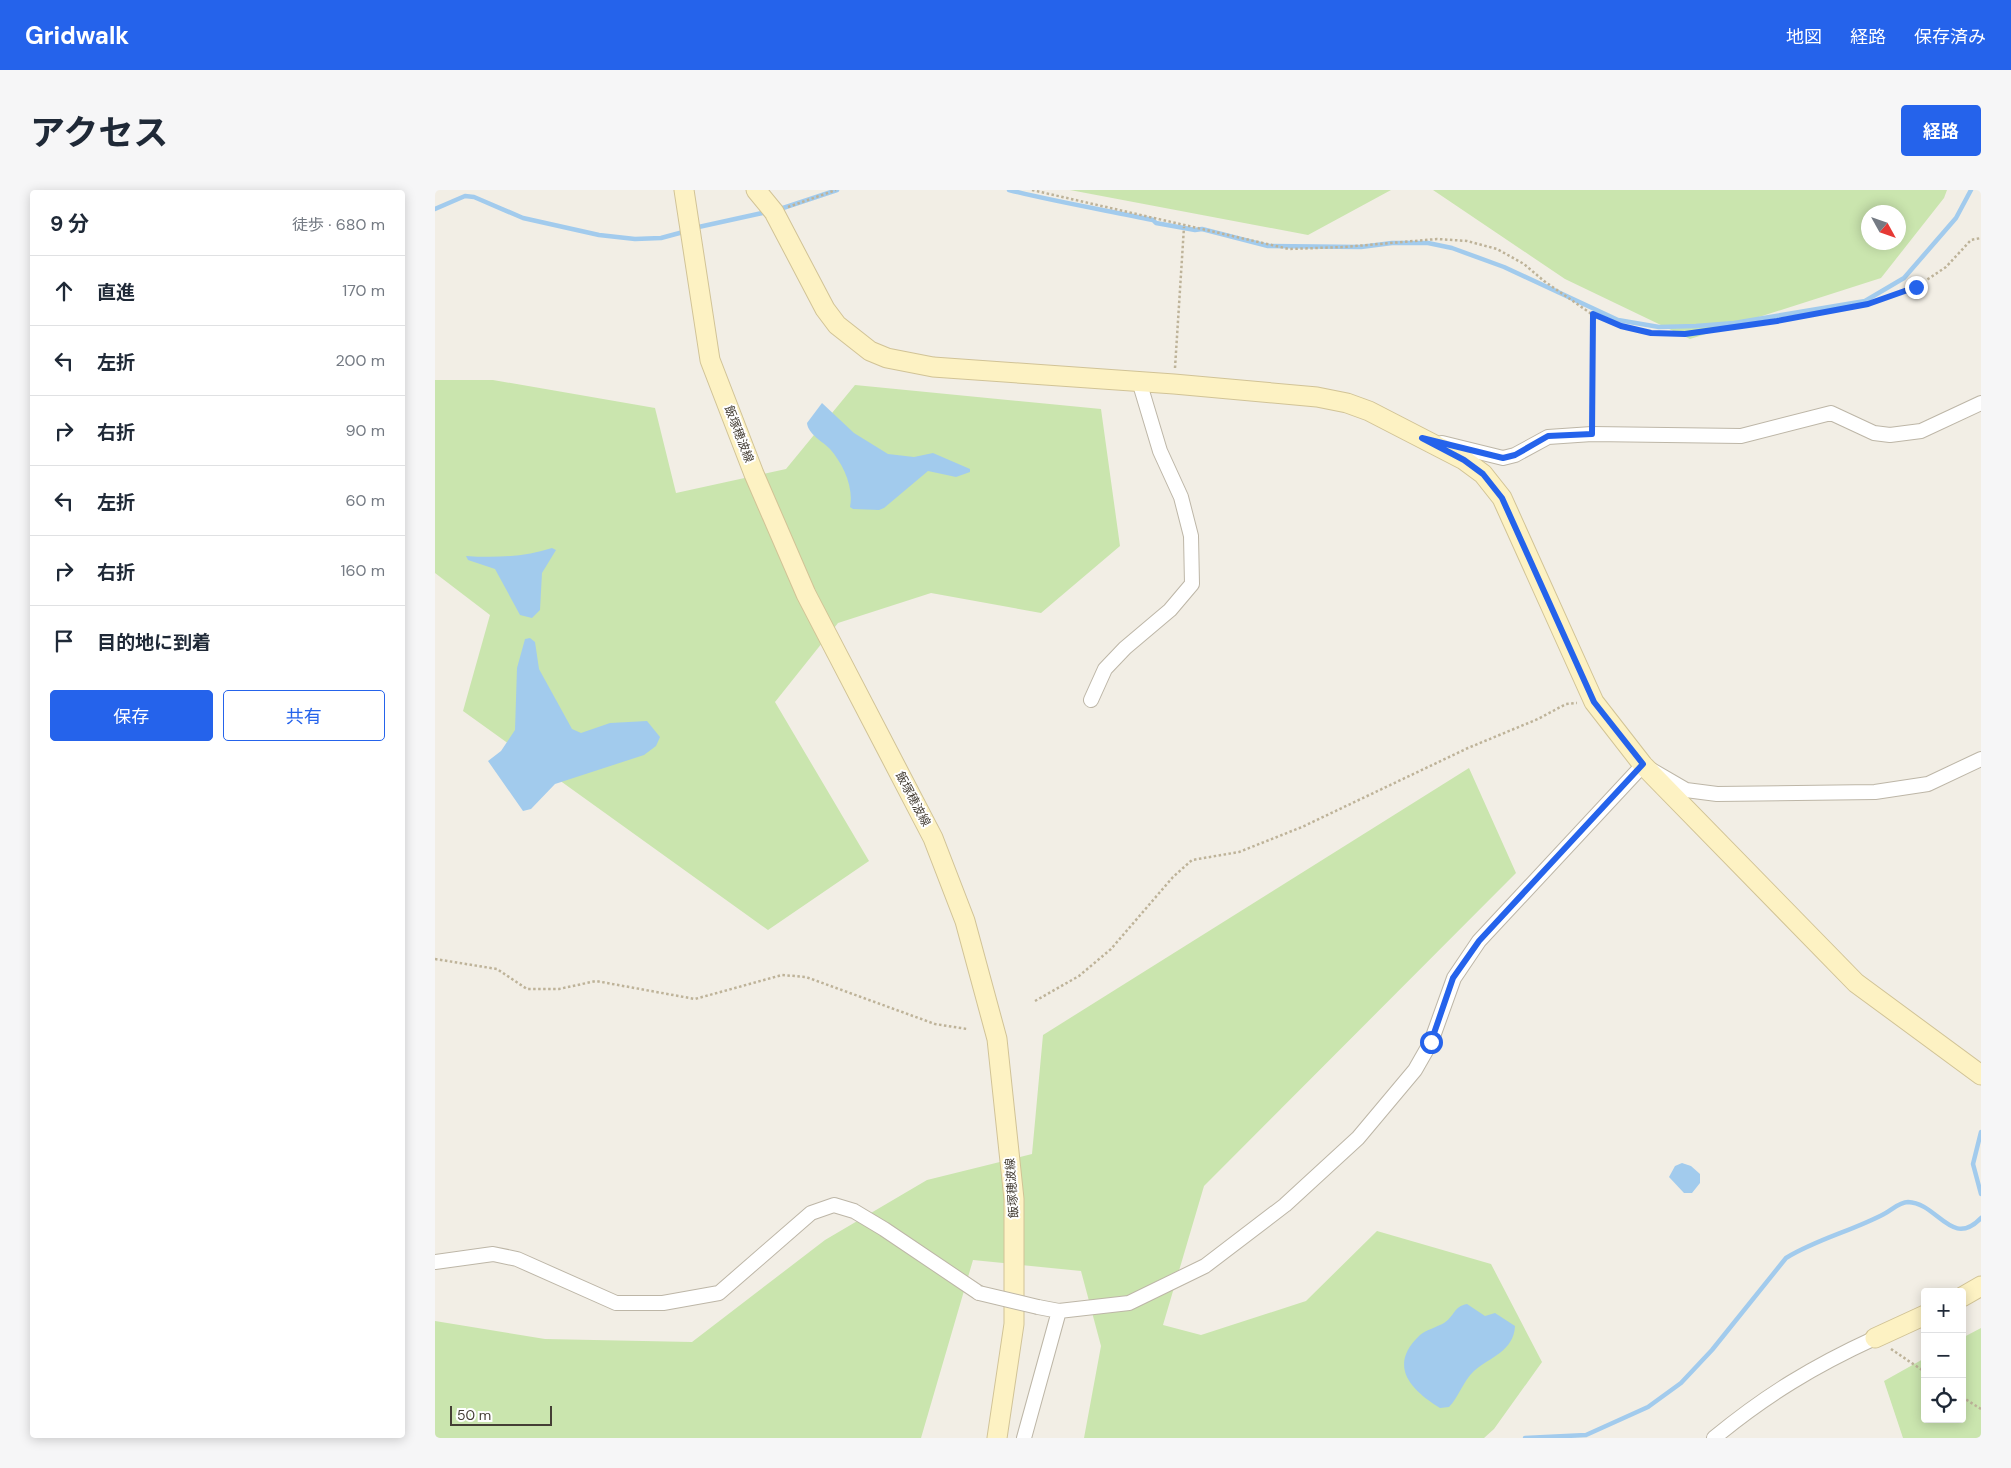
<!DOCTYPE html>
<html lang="ja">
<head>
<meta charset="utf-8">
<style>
  body { margin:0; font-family:"DM Sans","Noto Sans JP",sans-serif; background:#f6f6f7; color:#1f2937 }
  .controls { position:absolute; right:15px; bottom:15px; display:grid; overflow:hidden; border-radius:5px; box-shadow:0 2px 12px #0003 }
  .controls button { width:45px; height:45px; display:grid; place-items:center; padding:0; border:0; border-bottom:1px solid #e0e1e3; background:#fff; color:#1f2937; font:25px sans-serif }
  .compass { position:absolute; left:1426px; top:15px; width:45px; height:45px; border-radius:50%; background:#fff; box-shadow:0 2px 12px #0003; rotate:130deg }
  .scale { position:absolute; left:15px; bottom:12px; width:102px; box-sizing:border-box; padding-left:5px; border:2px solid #443e35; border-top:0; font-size:14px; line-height:18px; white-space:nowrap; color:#443e35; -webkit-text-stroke:4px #fff; paint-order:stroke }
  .stop { position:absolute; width:15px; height:15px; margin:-11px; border:4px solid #2563eb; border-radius:50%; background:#fff }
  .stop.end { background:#2563eb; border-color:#fff; box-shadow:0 1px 5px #0008 }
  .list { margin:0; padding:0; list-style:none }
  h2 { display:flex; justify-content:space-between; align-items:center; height:65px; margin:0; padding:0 20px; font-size:21px }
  h2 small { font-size:16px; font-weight:400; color:#747a83 }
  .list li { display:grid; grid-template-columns:32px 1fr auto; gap:15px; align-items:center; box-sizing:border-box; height:70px; padding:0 20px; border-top:1px solid #e0e1e3 }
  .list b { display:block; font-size:19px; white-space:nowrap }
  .list em { font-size:16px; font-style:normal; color:#747a83 }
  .actions { display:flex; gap:10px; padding:15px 20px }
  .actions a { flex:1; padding:11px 0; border:1px solid #2563eb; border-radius:5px; text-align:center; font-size:18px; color:#2563eb }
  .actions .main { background:#2563eb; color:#fff }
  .icon { flex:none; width:28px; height:28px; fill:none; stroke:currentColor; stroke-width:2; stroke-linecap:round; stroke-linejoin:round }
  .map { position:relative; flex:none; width:1546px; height:1248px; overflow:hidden; border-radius:5px }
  header { display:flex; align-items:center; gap:30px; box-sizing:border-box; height:70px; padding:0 25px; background:#2563eb; color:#fff }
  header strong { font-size:24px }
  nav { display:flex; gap:28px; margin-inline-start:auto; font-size:18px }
  .intro { display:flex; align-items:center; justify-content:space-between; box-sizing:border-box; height:120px; padding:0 30px }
  h1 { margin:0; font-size:35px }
  .button { padding:12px 22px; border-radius:5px; background:#2563eb; color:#fff; font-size:18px; font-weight:700 }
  main { display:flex; gap:30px; padding:0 30px }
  aside { flex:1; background:#fff; border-radius:5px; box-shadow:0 2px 12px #0003 }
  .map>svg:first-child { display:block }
  .green { fill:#cae5ae; fill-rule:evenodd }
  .water { fill:#a2cbed }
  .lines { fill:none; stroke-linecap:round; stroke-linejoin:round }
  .stream { stroke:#a2cbed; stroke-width:4.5 }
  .street-casing { stroke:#bdb6a7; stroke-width:16 }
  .secondary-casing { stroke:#d1c396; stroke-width:21 }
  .path { stroke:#beb399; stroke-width:2.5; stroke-dasharray:2.5 2.5; stroke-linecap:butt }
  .street { stroke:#fff; stroke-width:14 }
  .secondary { stroke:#fdf2c3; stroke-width:19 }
  .street-bridge-casing { stroke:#bdb6a7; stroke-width:16; stroke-linecap:butt }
  .street-bridge { stroke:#fff; stroke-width:14 }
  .route { stroke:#2563eb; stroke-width:6 }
  .labels { text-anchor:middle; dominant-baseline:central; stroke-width:4; stroke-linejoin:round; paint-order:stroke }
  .street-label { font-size:12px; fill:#443e35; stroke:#fff }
</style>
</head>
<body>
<header>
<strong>Gridwalk</strong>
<nav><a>地図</a><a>経路</a><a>保存済み</a></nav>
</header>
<div class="intro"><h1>アクセス</h1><a class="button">経路</a></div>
<main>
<aside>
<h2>9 分<small>徒歩 · 680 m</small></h2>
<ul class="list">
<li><svg class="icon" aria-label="ahead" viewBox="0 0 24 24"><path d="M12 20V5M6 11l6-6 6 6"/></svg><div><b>直進</b></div><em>170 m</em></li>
<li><svg class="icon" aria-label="left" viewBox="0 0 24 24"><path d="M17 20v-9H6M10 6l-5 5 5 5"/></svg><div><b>左折</b></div><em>200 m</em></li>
<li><svg class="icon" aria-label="right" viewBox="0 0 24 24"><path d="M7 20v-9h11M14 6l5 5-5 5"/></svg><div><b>右折</b></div><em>90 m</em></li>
<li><svg class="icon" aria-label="left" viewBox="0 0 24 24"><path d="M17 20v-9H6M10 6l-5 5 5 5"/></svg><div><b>左折</b></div><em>60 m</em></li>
<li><svg class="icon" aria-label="right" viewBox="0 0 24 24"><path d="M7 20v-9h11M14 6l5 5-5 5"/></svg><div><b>右折</b></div><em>160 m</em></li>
<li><svg class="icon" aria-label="arrive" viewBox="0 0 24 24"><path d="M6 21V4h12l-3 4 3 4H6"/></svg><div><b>目的地に到着</b></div></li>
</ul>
<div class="actions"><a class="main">保存</a><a>共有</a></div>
</aside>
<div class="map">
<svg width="1546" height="1248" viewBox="0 0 1546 1248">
  <rect width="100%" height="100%" fill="#f2eee5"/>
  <path class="green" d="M635 0H956L873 45Z
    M998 0H1512L1509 8 1446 88 1255 149 1130 89ZM1464 22V52H1434V22Z
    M0 190H58L220 218 241 303 351 279 420 195 666 219 685 356 606 423 496 403 403 433 340 512 434 671 333 740 28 521 55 425 0 383Z
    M1034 578 1081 683 769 996 728 1135 766 1145 871 1111 942 1041 1056 1074 1107 1172 1059 1239 1049 1248H649L666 1156 646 1081 538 1070 486 1248H0V1131L110 1149 257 1152 390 1050 492 990 597 964 608 845Z
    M1546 1138V1248H1468L1449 1191 1490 1168V1229H1527V1148Z"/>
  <path class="water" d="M387 213 419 243 453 264 479 267 498 263 535 279V282L521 287 493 281 449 318 444 320 418 319 415 317C419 297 408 274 395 259 387 251 373 244 372 233Z
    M117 358 121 360 107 383 105 420 97 428 85 425 60 379 33 370 31 366C59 368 90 367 117 358Z
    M95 448 100 452 104 479 137 539 146 543 175 533 212 531 225 547 221 556 209 565 120 594 96 619 88 621 53 571 66 561 80 540 82 478 90 449Z
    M1247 973 1256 976 1265 984V993L1257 1003H1249L1234 987 1240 976Z
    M1032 1114 1050 1126 1060 1123 1080 1136C1079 1161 1055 1167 1039 1181 1028 1191 1024 1207 1014 1217L1005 1218C976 1200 952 1176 985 1145 991 1140 1002 1137 1009 1133 1019 1127 1019 1116 1032 1114Z"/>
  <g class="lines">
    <path class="stream" d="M574 0C621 12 670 20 718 30L721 33 760 40 767 39 833 56 926 57 957 53H993L1017 58 1069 77 1183 130 1224 137 1261 136 1299 133 1430 111 1469 88 1521 28 1536 0
      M0 19 30 6 39 7 88 28 164 45 200 49 226 48 252 41
      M342 20 402 0
      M259 38 332 22
      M1546 942 1538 974 1546 1004
      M1090 1248 1151 1245 1213 1217 1246 1193 1277 1160 1351 1068C1382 1049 1417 1041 1449 1024 1457 1020 1464 1012 1473 1012 1503 1013 1516 1059 1546 1028"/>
    <g class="street-casing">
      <path id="street" d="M1007 253 1068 268 1080 265 1113 247 1157 244 1306 246 1396 223 1439 243 1455 245 1486 241 1546 213
        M656 510 670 479 690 458 735 420 757 394 756 346 746 307 725 261 704 191
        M0 1072 58 1064 82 1069 181 1113H228L284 1103 376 1023 399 1015 419 1021 449 1039 544 1103
        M603 1117 624 1121 694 1113 770 1076 850 1015 923 948 980 880 996 852 1019 788 1044 751 1208 575 1251 600 1282 604 1440 602 1493 594 1546 569
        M589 1248 624 1121
        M1279 1248C1331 1205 1379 1176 1440 1148"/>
    </g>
    <g class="secondary-casing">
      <path id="secondary" d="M249 0 275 170 319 284 371 404 498 648 530 731 562 849 579 1009V1134L562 1248
        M321 0 339 22 390 119 402 135 435 161 452 168 498 177 739 194 882 207 912 213 934 221 1029 270 1048 284 1067 308 1159 512 1208 575 1421 793 1546 885
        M1527 1107 1546 1096
        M1440 1148 1490 1125"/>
    </g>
    <path class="path" d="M597 0 854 59 909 57 1002 49 1032 51 1062 59 1089 74 1109 91 1158 125 1186 136 1216 143 1250 144 1342 131 1433 114 1481 97 1511 77 1536 50 1546 48
      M353 17 401 0
      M740 178 749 37
      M1157 231 1158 125
      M0 769 62 779 92 799H124L161 791 260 809 347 785 371 787 500 834 532 839
      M600 811 644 786 676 759 738 687 757 670 804 662 867 637 1033 558 1103 529 1131 514 1142 513
      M1456 1159 1490 1182
      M1527 1207 1546 1219"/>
    <use href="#street" class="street"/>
    <use href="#secondary" class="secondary"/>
    <g class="street-bridge-casing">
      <path id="street-bridge" d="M544 1103 603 1117"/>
    </g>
    <use href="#street-bridge" class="street-bridge"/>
  </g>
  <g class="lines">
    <path class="route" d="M996 852 1018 788 1044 751 1208 574 1159 512 1067 308 1048 284 1029 270 987 248 1068 268 1080 265 1113 246 1157 244 1158 124 1186 136 1216 143 1250 144 1342 131 1433 114 1481 97"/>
  </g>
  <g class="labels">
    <g class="street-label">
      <text transform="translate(304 244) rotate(69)">飯塚穂波線</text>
      <text transform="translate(478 609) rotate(62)">飯塚穂波線</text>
      <text transform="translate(577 998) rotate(-94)">飯塚穂波線</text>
    </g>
  </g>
</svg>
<div class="controls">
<button>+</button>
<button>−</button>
<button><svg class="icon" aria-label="locate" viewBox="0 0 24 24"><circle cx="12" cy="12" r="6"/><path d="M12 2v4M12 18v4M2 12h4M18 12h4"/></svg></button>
</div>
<svg class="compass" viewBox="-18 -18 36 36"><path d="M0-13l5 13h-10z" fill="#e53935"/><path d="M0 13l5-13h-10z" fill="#747a83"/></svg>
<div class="scale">50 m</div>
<div class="stop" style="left:996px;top:852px"></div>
<div class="stop end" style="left:1481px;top:97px"></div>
</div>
</main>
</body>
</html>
